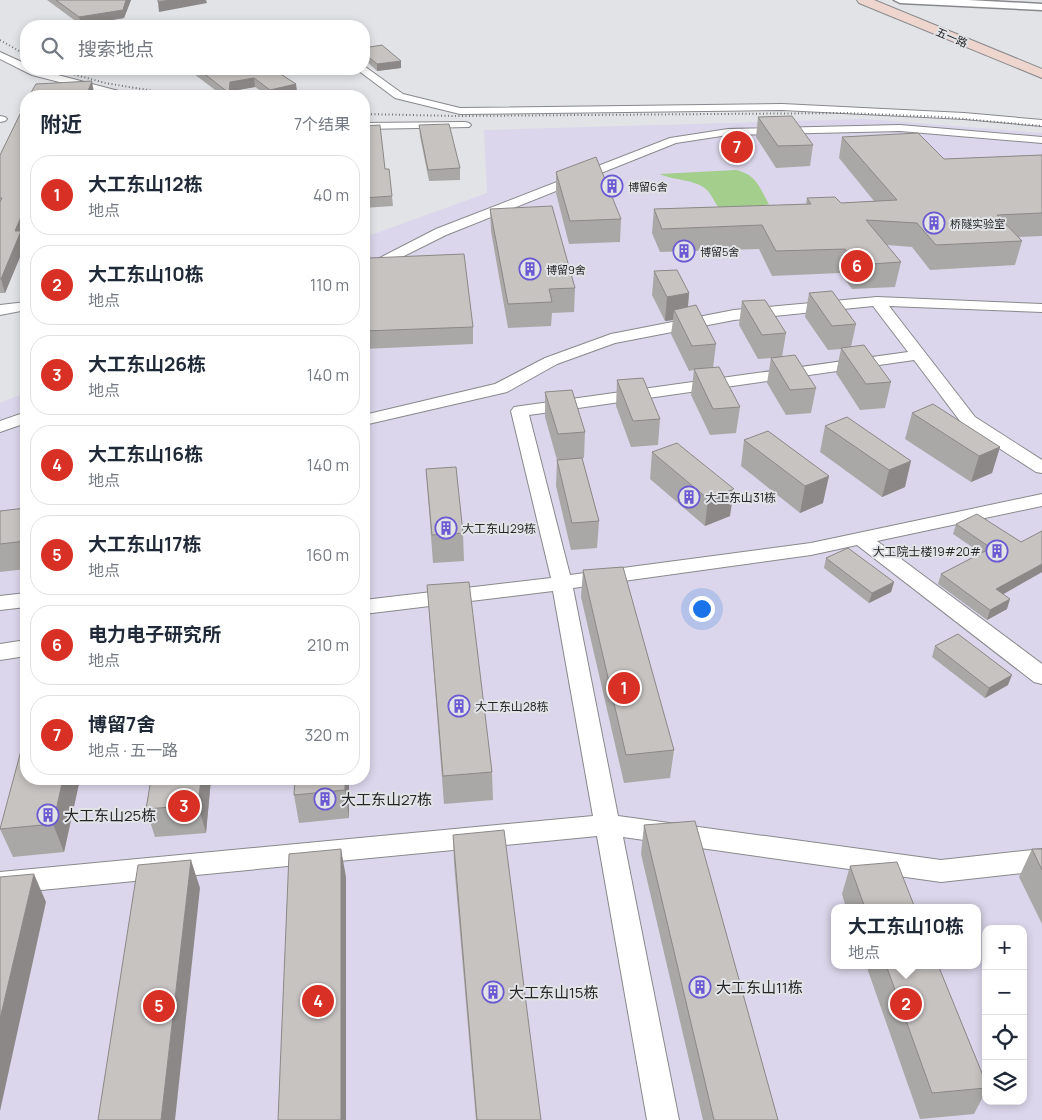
<!DOCTYPE html>
<html lang="zh">
<head>
<meta charset="utf-8">
<style>
  body { margin:0; font-family:Manrope,"Noto Sans SC",sans-serif; background:#f6f6f7; color:#1f2937 }
  .controls { position:absolute; right:15px; bottom:15px; display:grid; overflow:hidden; border-radius:10px; box-shadow:0 2px 8px #0003 }
  .controls button { width:45px; height:45px; display:grid; place-items:center; padding:0; border:0; border-bottom:1px solid #e0e1e3; background:#fff; color:#1f2937; font:25px sans-serif }
  .you { position:absolute; left:701px; top:608px; width:18px; height:18px; margin:-12px; border:4px solid #fff; border-radius:50%; background:#1a73e8; box-shadow:0 0 0 8px #1a73e833 }
  .badge { display:grid; place-items:center; width:32px; height:32px; border-radius:50%; background:#d93025; color:#fff; font-size:16px; font-weight:700 }
  .pin { position:absolute; translate:-50% -50%; border:2px solid #fff; box-shadow:0 1px 5px #0006 }
  .popup { position:absolute; left:831px; top:904px; width:150px; height:65px; box-sizing:border-box; display:grid; place-content:center; border-radius:10px; background:#fff; filter:drop-shadow(0 1px 4px #0005); font-size:16px; white-space:nowrap; color:#747a83 }
  .popup b { font-size:19px; color:#1f2937 }
  .popup::after { content:''; position:absolute; left:50%; top:100%; margin-left:-10px; border:10px solid transparent; border-top-color:#fff }
  .list { margin:0; padding:0; list-style:none }
  h2 { display:flex; justify-content:space-between; align-items:center; height:65px; margin:0; padding:0 20px; font-size:21px }
  h2 small { font-size:16px; font-weight:400; color:#747a83 }
  .list li { display:grid; grid-template-columns:32px 1fr auto; gap:15px; align-items:center; box-sizing:border-box; height:80px; margin:0 10px 10px; padding:0 10px; border:1px solid #e0e1e3; border-radius:20px }
  .list b { display:block; font-size:19px; white-space:nowrap }
  .list p { margin:0; font-size:16px; white-space:nowrap; color:#747a83 }
  .list em { font-size:16px; font-style:normal; color:#747a83 }
  .icon { flex:none; width:28px; height:28px; fill:none; stroke:currentColor; stroke-width:2; stroke-linecap:round; stroke-linejoin:round }
  .map { position:relative; flex:none; width:1042px; height:1120px; overflow:hidden }
  .search { position:absolute; background:#fff; box-shadow:0 2px 8px #0003; left:20px; top:20px; width:350px; height:55px; display:flex; align-items:center; gap:12px; box-sizing:border-box; padding:0 18px; border-radius:20px; color:#747a83; font-size:19px }
  .panel { position:absolute; background:#fff; box-shadow:0 2px 8px #0003; left:20px; top:90px; width:350px; height:695px; border-radius:20px }
  .map>svg:first-child { display:block }
  .education { fill:#dbd6eb; fill-rule:evenodd }
  .green { fill:#a4ce8b }
  .lines { fill:none; stroke-linecap:round; stroke-linejoin:round }
  .minor-casing { stroke:#88898c; stroke-width:2 }
  .tertiary-casing { stroke:#88898c; stroke-width:3 }
  .secondary-casing { stroke:#88898c; stroke-width:2 }
  .minor { fill:#fff; fill-rule:evenodd }
  .tertiary { fill:#fff; fill-rule:evenodd }
  .secondary { fill:#eed5ce; fill-rule:evenodd }
  .rail { stroke:#727375; stroke-width:2; stroke-dasharray:1 2.5; stroke-linecap:butt }
  .wall { fill:#aaa8a6 }
  .shaded-wall { fill:#8b8887 }
  .building { fill:#c6c3c1; stroke:#8b8887 }
  .labels { text-anchor:middle; dominant-baseline:central; stroke-width:4; stroke-linejoin:round; paint-order:stroke }
  .far-street-label { font-size:11px; fill:#252526; stroke:#e1e3e6 }
  .far-poi-label { font-size:11px; fill:#252526; stroke:#e1e3e6; text-anchor:start }
  .poi-label { font-size:12px; fill:#252526; stroke:#e1e3e6; text-anchor:start }
  .near-poi-label { font-size:15px; fill:#252526; stroke:#e1e3e6; text-anchor:start }
</style>
</head>
<body>
<div class="map">
<svg width="1042" height="1120" viewBox="0 0 1042 1120">
  <rect width="100%" height="100%" fill="#e1e3e6"/>
  <path class="education" d="M864 119 1042 133V1120H0V403L26 392V779H364V242L371 235 487 193 484 130ZM835 908H977V965H835ZM986 929H1023V1101H986Z"/>
  <path class="green" d="M736 170C757 175 759 187 769 204L757 207 719 208C715 203 712 196 708 191 697 179 675 181 660 174Z"/>
  <g class="lines">
    <g class="minor-casing">
      <path id="minor" d="M0 52 26 64V69H35L130 94 131 96H114L32 75 0 59Z
        M364 66 403 94 460 108 782 104 964 113 1042 120V126L964 119 782 110 460 114 395 98 359 71 358 69H364Z
        M0 116 5 117 7 119 5 121 0 122Z
        M465 122 469 123 471 125 469 127 364 129V123Z
        M900 125 1042 137V143L900 131 728 135 676 143 446 235 364 276V266L436 229 670 138 728 129Z
        M877 297 1042 304V312L889 306 975 417 1042 460V473L1036 472 963 425 914 360 529 415 570 575 811 543 1042 494V506L877 541 1042 664V684L1034 682 857 545 811 555 573 588 618 816 941 860 1042 849V871L941 882 623 837 679 1120H647L597 836 0 894V872L593 816 553 591 364 614V600L551 578 511 411 514 407 908 352 873 306 734 320 615 343 557 364 507 392 364 425V415L495 384 545 358 611 334 734 310Z
        M26 302V310L0 315V305Z
        M26 412V423L0 432V421Z
        M26 593V607L0 610V596Z
        M26 640V656L0 660V644Z"/>
    </g>
    <g class="tertiary-casing">
      <path id="tertiary" d="M894 0H968L1042 4V10L900 3Z"/>
    </g>
    <g class="secondary-casing">
      <path id="secondary" d="M857 0H874L1042 69V78L859 3Z"/>
    </g>
    <use href="#minor" class="minor"/>
    <use href="#tertiary" class="tertiary"/>
    <use href="#secondary" class="secondary"/>
    <path class="rail" d="M0 40 26 55
      M54 69 105 83 184 96
      M364 114 457 116 845 113 943 117 1042 126"/>
  </g>
  <path class="wall" d="M47 0H131L124 18 81 25Z
    M364 48 401 68 377 71 364 59Z
    M194 69H273L296 84 297 94 284 96H268L255 87 232 91 231 96H223L194 74Z
    M26 102V227L23 236 25 245 5 293H0V155Z
    M758 117 813 145 810 166 776 168 756 137Z
    M419 125 460 168V180L429 181 420 136Z
    M364 126 385 169 392 196 393 206 364 208Z
    M842 137 944 159 1042 155V236L1019 237 1022 241 1015 265 930 270 912 247 887 245 901 262 895 287 852 289 840 273 772 276 759 249 660 252 652 233 654 209 806 204 807 198 841 203 874 201 839 158Z
    M556 172 621 219 620 242 569 244 556 193Z
    M490 209 575 288 574 312 552 313 551 326 508 328 491 231Z
    M364 260 473 327V344L364 349Z
    M654 271 689 293 688 307 716 344 713 368 740 407 736 433 710 435 691 395 694 370 689 371 671 334 673 320 665 321 652 295Z
    M809 293 856 324 851 347 891 382 885 408 860 410 836 373 841 349 828 350 805 317Z
    M742 301 786 333 782 357 816 388 811 413 786 415 767 383 771 358 758 359 739 325Z
    M617 380 660 419 658 445 631 447 616 406Z
    M545 392 585 432 584 458H582L599 521 597 548 571 550 556 486 557 460 545 417Z
    M912 413 1000 447 992 473 971 482 905 439Z
    M847 417 905 487 882 497 820 452 825 426Z
    M768 431 823 503 800 513 741 466 744 440Z
    M652 452 730 516 705 526 650 479Z
    M426 469 463 533 464 561 433 563Z
    M26 508V569L0 572V511Z
    M956 524 1042 572 1003 594 1007 609 987 620 938 584 941 574 981 553 953 534Z
    M826 558 894 582 891 592 869 603 824 568Z
    M583 570 674 750 670 778 624 783 581 597Z
    M427 585 492 772 493 800 444 804Z
    M935 646 1008 685 985 698 932 657Z
    M80 779 64 852 13 857 0 829Z
    M151 779H211L206 833 155 837 146 809Z
    M295 779H349V818L299 823 294 795Z
    M644 825 778 1120H703L641 854Z
    M453 835 541 1120H476L454 863Z
    M1032 849H1042V924L1019 877Z
    M850 866 915 908H846L842 894Z
    M866 965H938L986 1083V1091L974 1114 920 1119Z"/>
  <path class="shaded-wall" d="M126 0H131L124 18 81 25 79 17Z
    M171 0H206L207 3 159 12 158 2Z
    M401 61V68L377 71V64Z
    M254 78 255 87 232 91 231 96H229V93L230 82Z
    M92 81 94 93 93 96H86Z
    M296 84 297 94 284 96H271L270 90Z
    M26 205V227L23 236 25 245 5 293 1 279 15 231Z
    M689 293 687 317 674 310 673 320 665 321 667 297Z
    M1000 447 992 473 971 482 979 456Z
    M911 461 905 487 882 497 889 470Z
    M829 476 823 503 800 513 805 486Z
    M734 489 730 516 705 526 708 499Z
    M1042 564V572L993 600 996 589Z
    M894 582 891 592 869 603 872 593Z
    M1010 599 1007 609 987 620 990 610Z
    M1012 675 1008 685 985 698 989 688Z
    M63 779H80L64 852 53 824Z
    M201 779H211L206 833 198 805Z
    M345 779H349V818L345 790Z
    M341 849 346 877V1120H341Z
    M191 860 200 888 175 1120H161Z
    M34 874 46 902 0 1111V1019Z"/>
  <path class="building" d="M56 0H126L123 10 79 17Z
    M158 0H171L158 2Z
    M382 45 401 61 377 64 364 53V48Z
    M198 69H273L296 84 270 90 254 78 230 82 229 93Z
    M92 81 86 96H29L36 84Z
    M26 102V205L15 231H21L1 279H0V202L2 198H0V155Z
    M792 116 813 145 778 146 758 117Z
    M449 124 460 168 428 170 419 125Z
    M380 125 385 169H389L392 196 364 198V126Z
    M918 133 944 159 1042 155V213L997 215 1022 241 936 245 917 223 866 220 901 262 857 265 845 249 776 251 762 225 662 229 654 209 811 204 807 198 835 197 841 203 897 200 842 137Z
    M596 157 621 219 570 221 556 172Z
    M552 206 575 288 549 289 552 302 508 304 490 209Z
    M464 254 473 327 364 331V260L369 258Z
    M677 270 689 293 667 297 654 271Z
    M832 291 856 324 832 326 809 293Z
    M765 300 786 333 762 335 742 301Z
    M696 305 716 344 692 346 674 310Z
    M864 345 891 382 866 384 841 348Z
    M795 355 816 388 790 390 771 358Z
    M719 367 740 407 713 409 694 369Z
    M643 378 660 419 633 421 617 380Z
    M572 390 585 432 558 434 545 392Z
    M933 404 1000 447 979 456 912 413Z
    M847 417 911 461 889 470 825 426Z
    M768 431 829 476 805 486 744 440Z
    M677 443 734 489 708 499 652 452Z
    M582 458 599 521 572 523 557 460Z
    M456 467 463 533 432 535 426 469Z
    M26 508V541L0 544V511Z
    M977 514 1021 542 1042 531V564L996 589 1010 599 990 610 941 574 991 548 956 524Z
    M848 548 894 582 872 593 826 558Z
    M623 567 674 750 626 755 583 570Z
    M469 582 492 772 443 776 427 585Z
    M958 634 1012 675 989 688 935 646Z
    M26 732V779H63L53 824 0 829Z
    M151 779H201L198 805 146 809Z
    M295 779H345V790L294 795Z
    M695 821 778 1120H714L644 825Z
    M504 830 541 1120H477L453 835Z
    M341 849V1120H278L289 854Z
    M1032 849H1042V870Z
    M191 860 161 1120H98L138 865Z
    M897 862 915 908H865L850 866Z
    M34 874 0 1019V877Z
    M886 965H938L986 1083V1088L932 1093Z"/>
  <defs>
    <g id="building-ring" transform="scale(1.125)"><circle r="9.5" fill="#e1e3e6" stroke="#6a59d2" stroke-width="1.5"/><path d="M-4-6H4V6H1V3H-1V6H-4ZM-2.5-4.3h1.7v1.8h-1.7ZM.8-4.3h1.7v1.8H.8ZM-2.5-1h1.7V.8h-1.7ZM.8-1h1.7V.8H.8Z" fill="#6a59d2"/></g>
  </defs>
  <g fill-rule="evenodd">
    <use href="#building-ring" x="612" y="186"/>
    <use href="#building-ring" x="934" y="223"/>
    <use href="#building-ring" x="684" y="251"/>
    <use href="#building-ring" x="530" y="269"/>
    <use href="#building-ring" x="689" y="497"/>
    <use href="#building-ring" x="446" y="528"/>
    <use href="#building-ring" x="997" y="551"/>
    <use href="#building-ring" x="459" y="706"/>
    <use href="#building-ring" x="325" y="799"/>
    <use href="#building-ring" x="48" y="815"/>
    <use href="#building-ring" x="700" y="987"/>
    <use href="#building-ring" x="493" y="992"/>
  </g>
  <g class="labels">
    <g class="far-street-label">
      <text transform="translate(952 37) rotate(23)">五一路</text>
    </g>
    <g class="far-poi-label">
      <text x="628" y="186">博留6舍</text>
      <text x="950" y="223">桥隧实验室</text>
      <text x="700" y="251">博留5舍</text>
      <text x="546" y="269">博留9舍</text>
    </g>
    <g class="poi-label">
      <text x="705" y="497">大工东山31栋</text>
      <text x="462" y="528">大工东山29栋</text>
      <text x="981" y="551" text-anchor="end">大工院士楼19#20#</text>
      <text x="475" y="706">大工东山28栋</text>
    </g>
    <g class="near-poi-label">
      <text x="341" y="799">大工东山27栋</text>
      <text x="64" y="815">大工东山25栋</text>
      <text x="716" y="987">大工东山11栋</text>
      <text x="509" y="992">大工东山15栋</text>
    </g>
  </g>
</svg>
<div class="controls">
<button>+</button>
<button>−</button>
<button><svg class="icon" aria-label="locate" viewBox="0 0 24 24"><circle cx="12" cy="12" r="6"/><path d="M12 2v4M12 18v4M2 12h4M18 12h4"/></svg></button>
<button><svg class="icon" aria-label="layers" viewBox="0 0 24 24"><path d="M12 4l9 5-9 5-9-5zM3 14l9 5 9-5"/></svg></button>
</div>
<div class="you"></div>
<div class="pin badge" style="left:624px;top:688px">1</div>
<div class="pin badge" style="left:906px;top:1004px">2</div>
<div class="popup"><b>大工东山10栋</b>地点</div>
<div class="pin badge" style="left:184px;top:806px">3</div>
<div class="pin badge" style="left:318px;top:1001px">4</div>
<div class="pin badge" style="left:159px;top:1006px">5</div>
<div class="pin badge" style="left:857px;top:266px">6</div>
<div class="pin badge" style="left:737px;top:147px">7</div>
<div class="search"><svg class="icon" aria-label="search" viewBox="0 0 24 24"><circle cx="10" cy="10" r="6"/><path d="M15 15l6 6"/></svg>搜索地点</div>
<section class="panel">
<h2>附近<small>7个结果</small></h2>
<ul class="list">
<li><span class="badge">1</span><div><b>大工东山12栋</b><p>地点</p></div><em>40 m</em></li>
<li><span class="badge">2</span><div><b>大工东山10栋</b><p>地点</p></div><em>110 m</em></li>
<li><span class="badge">3</span><div><b>大工东山26栋</b><p>地点</p></div><em>140 m</em></li>
<li><span class="badge">4</span><div><b>大工东山16栋</b><p>地点</p></div><em>140 m</em></li>
<li><span class="badge">5</span><div><b>大工东山17栋</b><p>地点</p></div><em>160 m</em></li>
<li><span class="badge">6</span><div><b>电力电子研究所</b><p>地点</p></div><em>210 m</em></li>
<li><span class="badge">7</span><div><b>博留7舍</b><p>地点 · 五一路</p></div><em>320 m</em></li>
</ul>
</section>
</div>
</body>
</html>
